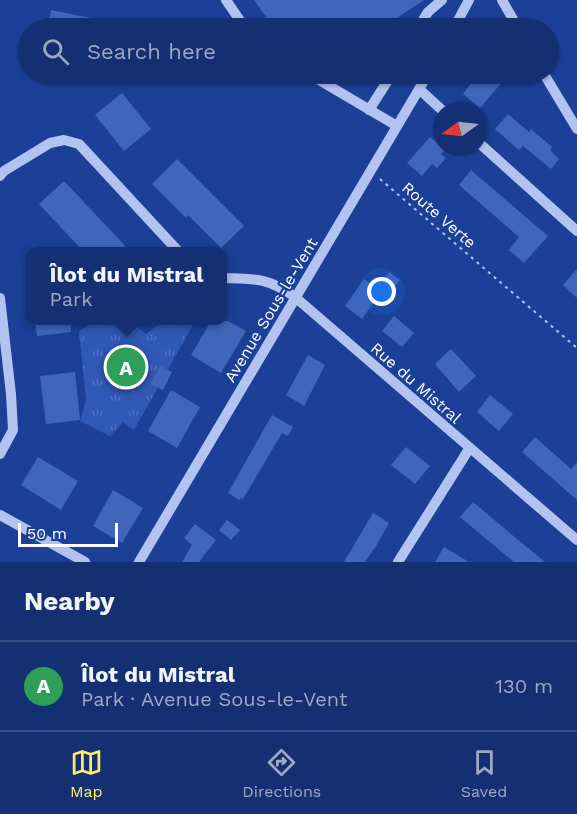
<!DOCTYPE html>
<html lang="en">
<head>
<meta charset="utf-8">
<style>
  body { margin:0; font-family:"Work Sans",sans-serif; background:#223c7a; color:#f1f3f6 }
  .compass { position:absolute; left:433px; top:102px; width:54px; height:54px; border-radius:50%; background:#153072; box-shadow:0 2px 4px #0004; rotate:255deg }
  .scale { position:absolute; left:18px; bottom:15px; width:100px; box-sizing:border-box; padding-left:6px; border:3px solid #fff; border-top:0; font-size:16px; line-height:21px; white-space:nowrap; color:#fff; -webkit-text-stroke:4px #1c4098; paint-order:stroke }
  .you { position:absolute; left:382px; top:292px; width:21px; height:21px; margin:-15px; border:4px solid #fff; border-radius:50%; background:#1a73e8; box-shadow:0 0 0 9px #1a73e833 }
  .badge { display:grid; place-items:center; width:39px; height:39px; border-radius:50%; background:#ffeb70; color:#fff; font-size:20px; font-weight:700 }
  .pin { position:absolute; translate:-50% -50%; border:3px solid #fff; box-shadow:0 2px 6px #0006 }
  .popup { position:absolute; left:26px; top:247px; width:201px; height:78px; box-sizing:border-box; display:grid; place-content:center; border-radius:12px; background:#153072; filter:drop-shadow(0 2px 4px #0005); font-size:20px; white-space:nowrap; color:#9da9c4 }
  .popup b { font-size:22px; color:#f1f3f6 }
  .popup::after { content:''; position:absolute; left:50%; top:100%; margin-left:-12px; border:12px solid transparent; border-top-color:#153072 }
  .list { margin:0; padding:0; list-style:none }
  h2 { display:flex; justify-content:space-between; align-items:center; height:78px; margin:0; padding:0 24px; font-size:26px }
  h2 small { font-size:20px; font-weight:400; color:#9da9c4 }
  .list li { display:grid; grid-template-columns:39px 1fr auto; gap:18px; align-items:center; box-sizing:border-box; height:90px; padding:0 24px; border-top:2px solid #344b84 }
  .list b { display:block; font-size:22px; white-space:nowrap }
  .list p { margin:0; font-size:20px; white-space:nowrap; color:#9da9c4 }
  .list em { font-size:20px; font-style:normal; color:#9da9c4 }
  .icon { flex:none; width:33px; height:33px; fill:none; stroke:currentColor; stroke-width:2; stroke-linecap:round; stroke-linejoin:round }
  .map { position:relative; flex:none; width:577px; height:562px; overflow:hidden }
  .search { position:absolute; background:#153072; box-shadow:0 2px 4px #0004; left:18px; right:18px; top:18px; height:66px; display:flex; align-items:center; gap:15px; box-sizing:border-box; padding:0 21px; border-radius:33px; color:#9da9c4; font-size:22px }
  .sheet { height:168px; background:#153072 }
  nav { display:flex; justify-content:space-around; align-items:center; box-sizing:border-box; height:84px; border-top:2px solid #344b84; background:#153072; font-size:16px; color:#9da9c4 }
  nav a { display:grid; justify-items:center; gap:3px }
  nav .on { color:#ffeb70 }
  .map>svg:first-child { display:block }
  .park { fill:url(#park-tufts) }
  .building { fill:#4066bc }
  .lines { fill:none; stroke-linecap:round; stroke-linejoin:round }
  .path { stroke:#b1c4f0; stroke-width:2; stroke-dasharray:3 4.5; stroke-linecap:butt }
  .minor { stroke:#b1c4f0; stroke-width:10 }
  .labels { text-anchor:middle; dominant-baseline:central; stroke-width:4.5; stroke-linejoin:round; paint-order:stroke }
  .street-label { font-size:16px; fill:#fff; stroke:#1c4098 }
</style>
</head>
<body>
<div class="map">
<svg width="577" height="562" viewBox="0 0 577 562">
  <defs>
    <pattern id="park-tufts" width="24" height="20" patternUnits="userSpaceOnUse" patternTransform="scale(1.5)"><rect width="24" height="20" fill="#3058b5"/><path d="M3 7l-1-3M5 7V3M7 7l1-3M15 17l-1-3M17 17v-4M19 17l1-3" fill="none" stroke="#4f71c0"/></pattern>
  </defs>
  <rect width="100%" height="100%" fill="#1c4098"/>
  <path class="park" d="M95 321H131L146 334 163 321H195L134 430 123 422 110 436 80 421 86 400 79 331Z"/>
  <path class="building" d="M254 0H424L382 28H274Z
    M51 10 91 18 89 28H48Z
    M462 74H509L480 108 463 94 472 82Z
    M122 93 151 129 124 151 95 115Z
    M508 114 529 132 531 129 552 147 550 150 559 159 551 169 523 146 519 150 495 129Z
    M430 137 445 149 441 154 446 158 437 168 432 164 422 176 407 163Z
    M177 159 244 226 221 248 188 215 186 218 152 184Z
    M471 170 548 236 524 263 509 250 519 237 459 185Z
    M64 181 131 252H84L39 204Z
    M577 269V298L563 285Z
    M389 272 400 280 391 291 381 284Z
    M364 279 381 292 362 319 345 306Z
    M394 316 414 333 402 347 382 331Z
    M35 321H70L71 332 37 336Z
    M211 321H228L246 331 221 373 191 355Z
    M451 349 476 376 459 392 435 364Z
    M308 355 325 365 304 406 286 395Z
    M160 366 172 372 163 390 151 384Z
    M75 372 80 420 46 424 40 376Z
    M171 390 200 407 177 448 148 431Z
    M490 395 513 414 499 431 477 412Z
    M272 415 293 427 288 436 282 433 243 499 241 498 239 500 228 493Z
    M535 437 571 469 577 462V500L522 452Z
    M406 447 430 466 415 484 391 465Z
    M38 457 78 481 61 510 21 485Z
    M113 490 143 508 122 543 93 526Z
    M473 502 517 539 545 562H514L460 517Z
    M373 513 389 523 376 546 365 562H344Z
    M227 520 240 530 231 540 219 530Z
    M195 524 216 540 199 562H182L192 545 184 538Z
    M444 547 469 562H435Z"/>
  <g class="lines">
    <path class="path" d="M380 179 577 348"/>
    <path class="minor" d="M226 0 245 28
      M502 0 518 28
      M418 28 428 12 442 0
      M454 28 469 0
      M309 74 397 126
      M544 74 577 129
      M419 89 443 111
      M369 110 392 74
      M478 142 577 231
      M0 176 4 171 50 143 64 140 79 144 179 252
      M222 278C255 279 267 277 295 297L577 540
      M0 298 11 394 13 430 0 454
      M0 515 85 562
      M139 562 428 74
      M398 562 469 449"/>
  </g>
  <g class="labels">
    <g class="street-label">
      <text transform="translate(439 215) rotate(41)">Route Verte</text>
      <text transform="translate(271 310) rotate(-59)">Avenue Sous-le-Vent</text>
      <text transform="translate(416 383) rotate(41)">Rue du Mistral</text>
    </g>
  </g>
</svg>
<svg class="compass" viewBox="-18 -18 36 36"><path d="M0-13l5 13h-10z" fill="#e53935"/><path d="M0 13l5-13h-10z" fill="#9da9c4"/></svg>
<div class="scale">50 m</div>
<div class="you"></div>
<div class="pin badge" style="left:126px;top:367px;background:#2e9e5b">A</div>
<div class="popup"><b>Îlot du Mistral</b>Park</div>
<div class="search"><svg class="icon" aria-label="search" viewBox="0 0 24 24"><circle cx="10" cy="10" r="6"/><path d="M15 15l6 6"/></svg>Search here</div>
</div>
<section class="sheet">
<h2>Nearby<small></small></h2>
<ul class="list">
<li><span class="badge" style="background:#2e9e5b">A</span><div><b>Îlot du Mistral</b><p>Park · Avenue Sous-le-Vent</p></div><em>130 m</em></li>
</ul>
</section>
<nav>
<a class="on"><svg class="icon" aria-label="map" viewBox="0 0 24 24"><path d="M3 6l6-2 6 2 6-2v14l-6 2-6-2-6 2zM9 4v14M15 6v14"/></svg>Map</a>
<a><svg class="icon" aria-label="directions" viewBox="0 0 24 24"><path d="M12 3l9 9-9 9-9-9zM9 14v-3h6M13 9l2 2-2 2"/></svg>Directions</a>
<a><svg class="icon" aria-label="saved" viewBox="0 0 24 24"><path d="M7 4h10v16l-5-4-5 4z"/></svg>Saved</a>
</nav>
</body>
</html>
